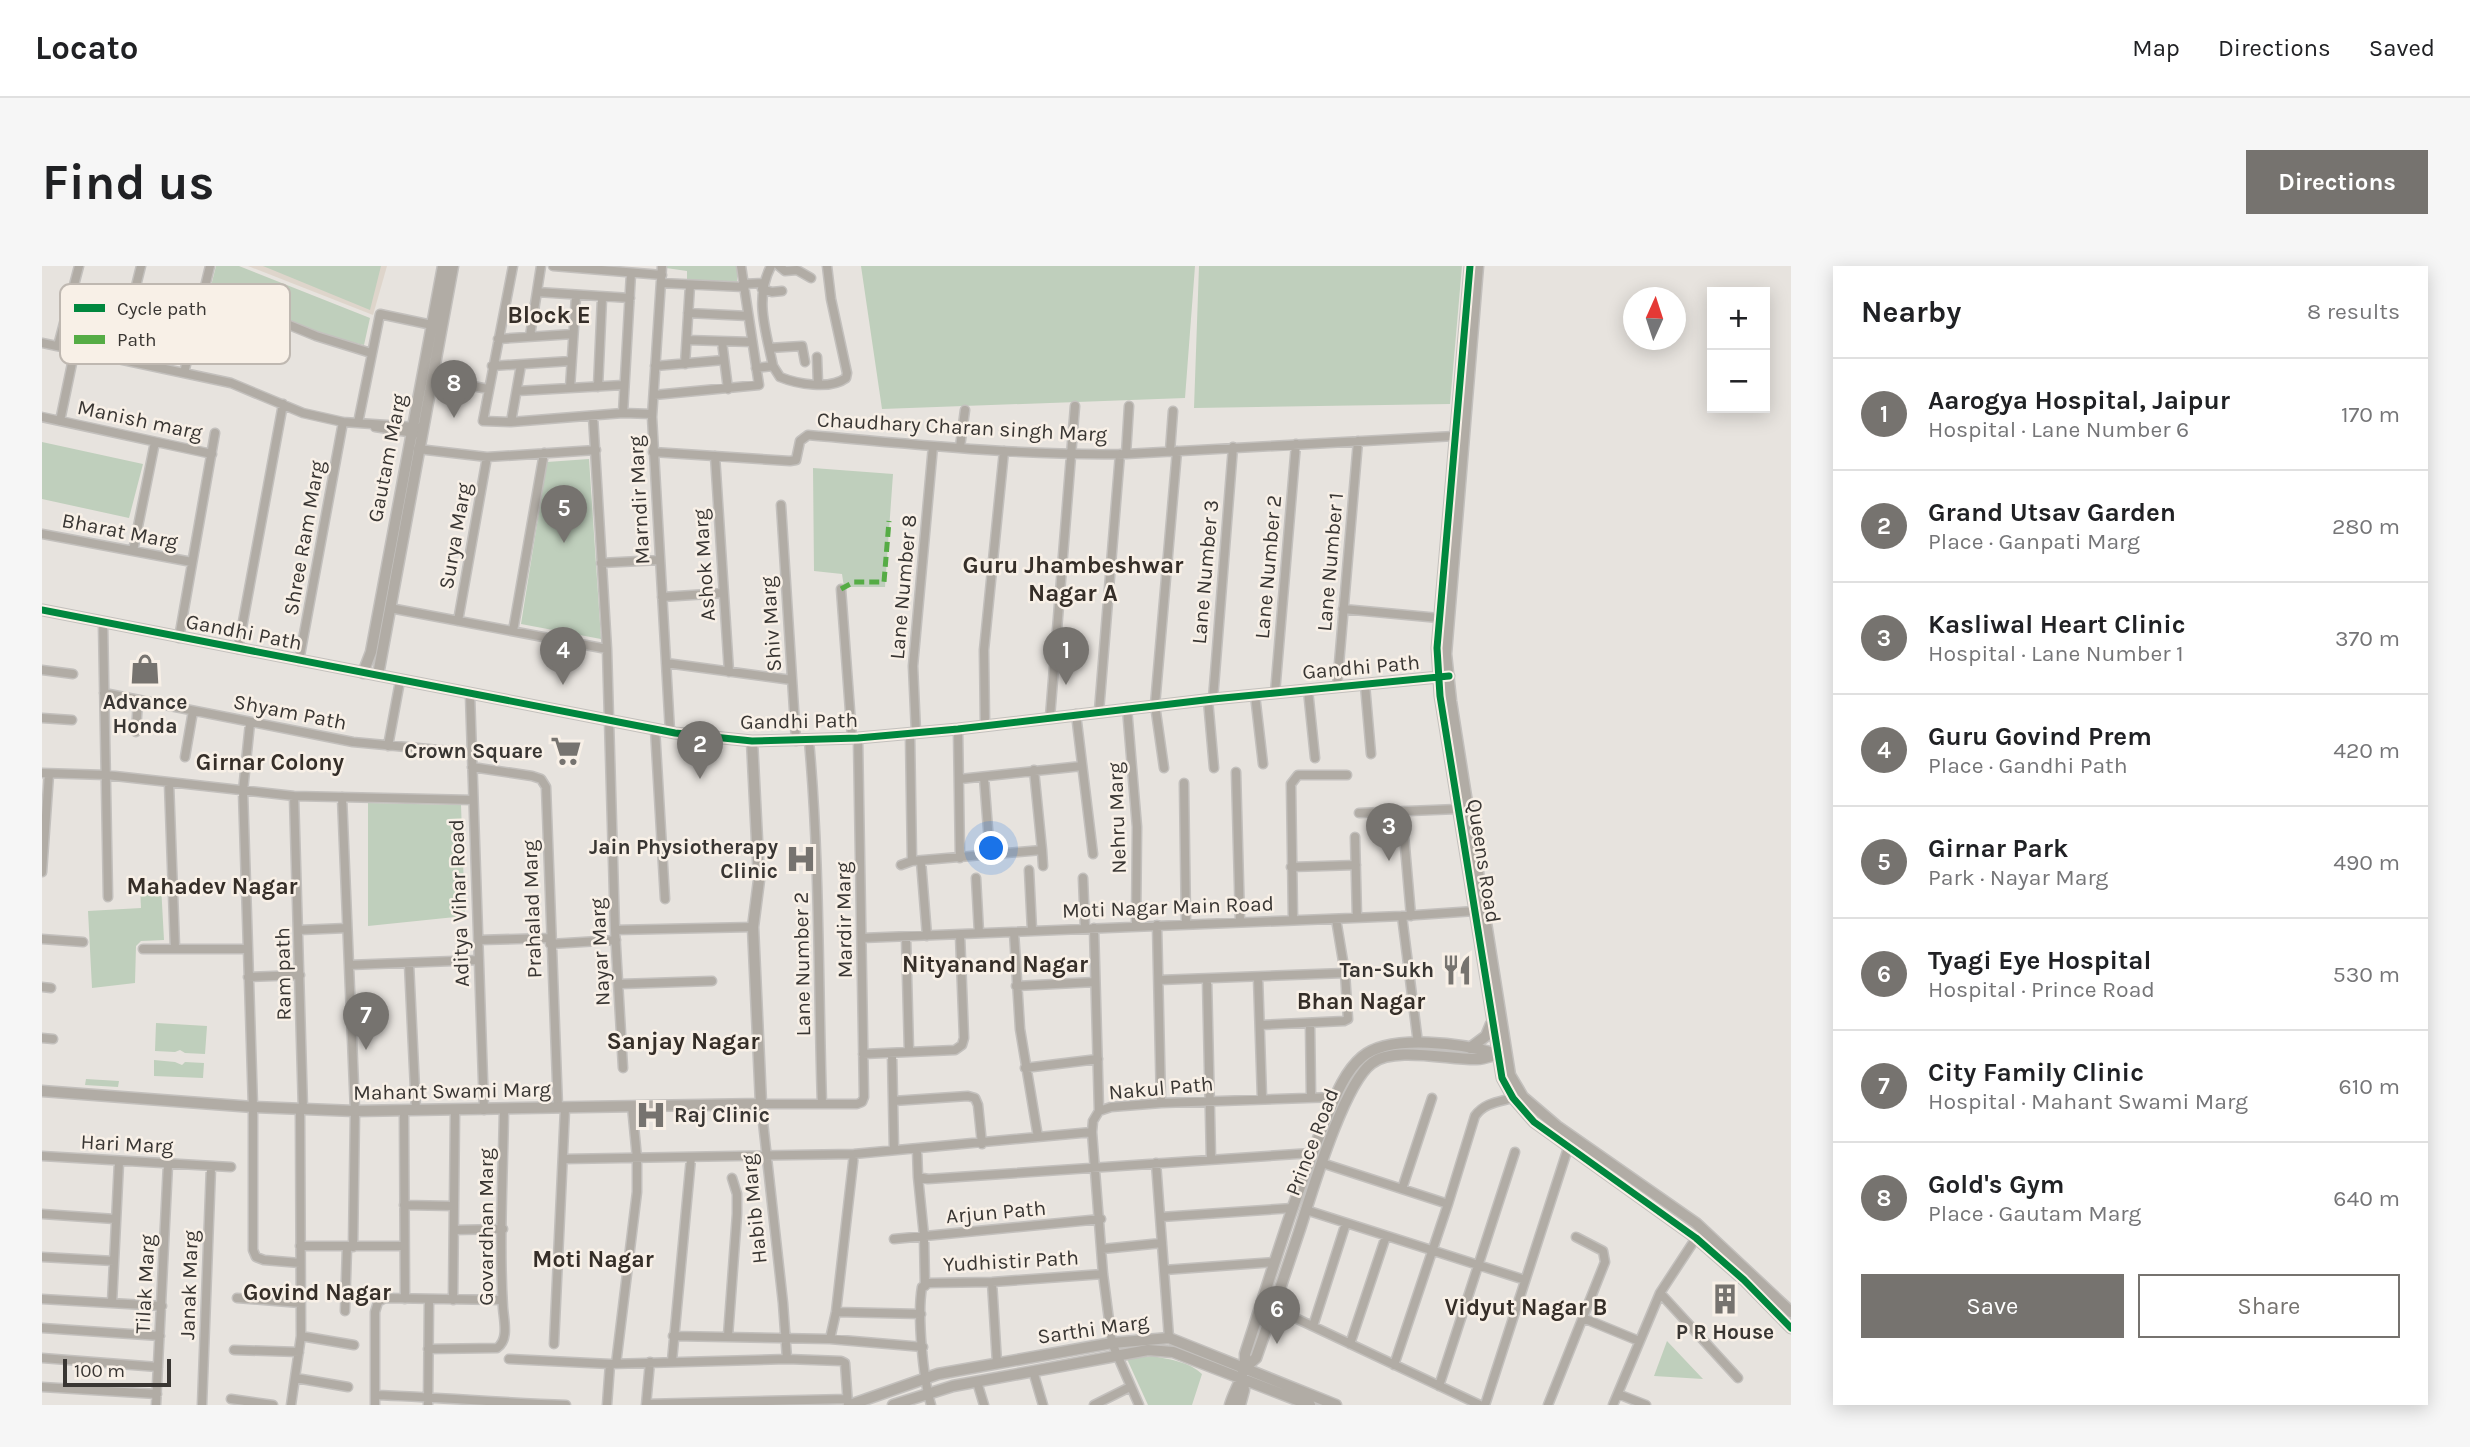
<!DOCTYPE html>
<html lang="en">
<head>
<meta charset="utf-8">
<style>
  body { margin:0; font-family:Karla,sans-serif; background:#f6f6f6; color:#202124 }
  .controls { position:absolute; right:21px; top:21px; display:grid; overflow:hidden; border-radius:0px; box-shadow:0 4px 18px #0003 }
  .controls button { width:63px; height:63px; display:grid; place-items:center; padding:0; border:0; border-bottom:2px solid #e0e0e0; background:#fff; color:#202124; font:35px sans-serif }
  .compass { position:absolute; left:1581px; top:21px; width:63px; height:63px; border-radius:50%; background:#fff; box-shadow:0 4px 18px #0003; rotate:3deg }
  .scale { position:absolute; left:21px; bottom:18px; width:108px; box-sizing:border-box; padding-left:7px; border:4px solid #393633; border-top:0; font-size:19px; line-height:24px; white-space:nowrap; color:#393633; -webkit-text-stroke:5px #f8f0e7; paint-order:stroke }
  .you { position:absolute; left:950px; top:583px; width:24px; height:24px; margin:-18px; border:5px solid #fff; border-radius:50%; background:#1a73e8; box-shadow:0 0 0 10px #1a73e833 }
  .badge { display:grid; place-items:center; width:46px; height:46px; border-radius:50%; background:#76736f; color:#fff; font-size:23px; font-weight:700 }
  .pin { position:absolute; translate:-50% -58px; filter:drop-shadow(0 2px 4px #0008) }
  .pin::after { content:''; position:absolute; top:37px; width:24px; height:21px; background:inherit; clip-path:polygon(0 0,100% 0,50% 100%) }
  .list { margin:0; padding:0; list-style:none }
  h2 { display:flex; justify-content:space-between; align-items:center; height:91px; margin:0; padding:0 28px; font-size:30px }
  h2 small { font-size:23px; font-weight:400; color:#757577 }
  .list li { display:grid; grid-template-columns:46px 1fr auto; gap:21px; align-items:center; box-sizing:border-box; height:112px; padding:0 28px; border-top:2px solid #e0e0e0 }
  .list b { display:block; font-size:26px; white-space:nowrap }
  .list p { margin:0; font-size:23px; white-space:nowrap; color:#757577 }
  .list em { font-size:23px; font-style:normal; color:#757577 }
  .actions { display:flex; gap:14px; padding:21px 28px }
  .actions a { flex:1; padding:16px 0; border:2px solid #76736f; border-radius:0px; text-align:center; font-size:24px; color:#76736f }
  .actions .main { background:#76736f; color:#fff }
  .map { position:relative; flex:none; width:1749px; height:1139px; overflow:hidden; border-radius:0px }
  header { display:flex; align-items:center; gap:42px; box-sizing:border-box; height:98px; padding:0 35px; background:#fff; border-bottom:2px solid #e0e0e0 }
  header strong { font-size:33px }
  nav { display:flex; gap:38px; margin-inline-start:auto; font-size:24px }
  .intro { display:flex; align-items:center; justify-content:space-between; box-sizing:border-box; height:168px; padding:0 42px }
  h1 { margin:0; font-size:49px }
  .button { padding:18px 32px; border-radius:0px; background:#76736f; color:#fff; font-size:24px; font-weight:700 }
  main { display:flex; gap:42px; padding:0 42px }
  aside { flex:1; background:#fff; border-radius:0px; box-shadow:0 4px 18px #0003 }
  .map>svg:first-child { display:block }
  .built { fill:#ded5cb }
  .green { fill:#bfcfbc }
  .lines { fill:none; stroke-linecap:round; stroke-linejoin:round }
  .minor-casing { stroke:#c3c0bd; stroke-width:11 }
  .tertiary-casing { stroke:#c3c0bd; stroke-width:13 }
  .minor { stroke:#b1aca5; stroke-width:8 }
  .tertiary { stroke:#b1aca5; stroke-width:10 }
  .quiet { stroke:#55ac45; stroke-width:5; stroke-dasharray:10 5; stroke-linecap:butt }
  .cycleway-casing { stroke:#f8f0e7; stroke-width:11 }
  .cycleway { stroke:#00873e; stroke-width:7 }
  .labels { text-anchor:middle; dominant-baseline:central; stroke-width:5; stroke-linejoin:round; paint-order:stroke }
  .street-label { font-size:21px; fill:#393633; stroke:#f8f0e7 }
  .poi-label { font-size:21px; font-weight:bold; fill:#393633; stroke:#f8f0e7; text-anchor:end }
  .neighbourhood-label { font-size:23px; font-weight:bold; fill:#352e28; stroke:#f8f0e7 }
  .quarter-label { font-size:24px; font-weight:bold; fill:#352e28; stroke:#f8f0e7 }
  .key { fill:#f8f0e7; stroke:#bfb8b1; stroke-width:2 }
  .key-label { font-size:19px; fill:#393633 }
</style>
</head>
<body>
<header>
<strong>Locato</strong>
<nav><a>Map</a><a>Directions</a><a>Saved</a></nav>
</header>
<div class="intro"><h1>Find us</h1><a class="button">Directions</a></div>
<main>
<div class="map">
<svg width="1749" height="1139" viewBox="0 0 1749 1139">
  <rect width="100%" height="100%" fill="#e7e3de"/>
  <path class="built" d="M206 0H345L331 49Z"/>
  <path class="green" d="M174 0H197L328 52 322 79 287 71 229 46 178 33 168 24Z
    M221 0H339L328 44Z
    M624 0H695V20L645 18V5L624 2Z
    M819 0H1153L1143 132 840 143Z
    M1157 0H1420L1408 138 1152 142Z
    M0 176 101 198 87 252 0 233Z
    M547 193 559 373 479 358 505 196Z
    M771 202 851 208 843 321H802L800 308 772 305Z
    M326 537 419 539 423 650 326 660Z
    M119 619 122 674 99 675 94 680 93 717 50 722 46 645 99 642 98 621Z
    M114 757 165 760 163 788 143 787 138 784 133 786 113 785Z
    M112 794 133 796 140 799 143 796 162 797 161 812 112 810Z
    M44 813 77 815 76 821 43 819Z
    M1625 1075 1661 1113 1612 1110Z
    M1110 1090C1127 1093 1148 1096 1160 1108L1150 1139H1106L1085 1093Z"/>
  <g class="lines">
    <g class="minor-casing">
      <path id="minor" d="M471 0 441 155 469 156 581 147 610 148
        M511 0 620 9
        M620 0 610 151 628 466
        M737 0 743 5 755 4 769 12
        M619 17 702 21
        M701 18 721 17
        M720 23 730 26 740 25
        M495 26 588 32
        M159 36 225 50 274 70 329 87
        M646 47 706 50
        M488 70 499 0
        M456 73 531 68
        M645 74 710 76
        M680 76 686 123
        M0 77 189 117 261 147 301 156 374 161
        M16 80 37 0
        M727 82 760 80 763 96
        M775 91 776 118
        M76 92 99 0
        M643 98 648 19
        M450 100 529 95
        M613 100 682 94
        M731 100 738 111C755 118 788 124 804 112L805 107 789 33 785 0
        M714 102 731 100C724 65 712 33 729 0
        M142 107 168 0
        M390 112 446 123
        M556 121 560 32
        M528 122 534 30
        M475 125 581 119
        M612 129 717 119 699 0
        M581 147 589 7
        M551 150 565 383 573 664 581 802
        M0 151 170 188
        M18 155 33 83
        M469 156 479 99
        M316 157 338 48 390 59
        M333 161 379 168
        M918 181 923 144
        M376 183 445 191 554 184
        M1128 185 1131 145
        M611 186 748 195 754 194 758 175 766 169C872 178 978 190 1084 188L1413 170
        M1084 188 1087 140
        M673 190 687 406
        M739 239 754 475
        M0 268 150 296
        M91 285 113 176
        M559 297 618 294
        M799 323 810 472
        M620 331 681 327
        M348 342 565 383
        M1301 343 1397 352
        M416 355 445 191
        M61 357 66 631
        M471 365 502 187
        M137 372 173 167
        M196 383 241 138
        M257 395 301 156
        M624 397 750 414
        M0 404 31 408
        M1323 419 1329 488
        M1295 421 1316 175
        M1266 424 1273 492
        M62 427 311 476 429 487
        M1233 427 1254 178
        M428 429 442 844
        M1213 429 1221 498
        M1171 433 1191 181
        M1166 434 1172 502
        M1085 442 1095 561 1094 660
        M1057 445 1078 188
        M1034 448 1051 588
        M1008 451 1033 140
        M0 452 30 454
        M208 457 201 525 211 841V984L214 991 222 994 258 997
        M943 459 942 384 962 185
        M613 463 623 633
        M916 463 918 592
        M94 466 96 434
        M874 467 871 400 891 180
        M868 468 870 595
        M767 475C778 595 776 716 780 838
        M346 480 358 415
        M143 491 151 445
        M430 501 490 510 499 513 504 521 516 842
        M1122 502 1113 439 1135 185
        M992 504 1000 584
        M1194 506 1198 656
        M0 507 64 509 252 530 431 534
        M942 511 948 589
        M918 513 1040 500
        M127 517 133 682
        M1142 517 1144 658
        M252 530 261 844
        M300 531 313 845 311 981
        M1360 546 1369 650
        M1317 547 1416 543
        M1313 571 1315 652
        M879 595 885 670
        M859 599 870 595 1000 584 1001 600
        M1249 601 1314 599
        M987 604 990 664
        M0 606 7 508
        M934 612 937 667
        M1041 612 1043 662
        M1360 650 1376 777
        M1251 654 1249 518 1256 509H1305
        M1115 659 1119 837
        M1052 662 1057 845
        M257 664 305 662
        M573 664 711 661
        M972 666 978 763 996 871
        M864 671 867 786
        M820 672 1360 650 1433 645
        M0 673 41 676
        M437 674 508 672
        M508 678 574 674
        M101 683H205
        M367 698 374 844
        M307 699 437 694
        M206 711 258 709
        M1216 711 1220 832
        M1165 713 1169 893
        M1117 714 1303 707
        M578 718 670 715
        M974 720 1053 716
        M0 721 9 722
        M1268 757 1269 830
        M1218 759 1302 755 1306 753 1303 707 1294 653
        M0 772 11 773
        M850 787 852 884
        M821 788 913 784 920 779 922 772 918 669
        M983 802 1056 793
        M851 835 926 830 933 832 936 839 940 878
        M362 845 363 1033
        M875 883 876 911 886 913 1270 887
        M0 890 189 901
        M522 893 812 888 1050 866
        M1114 897 1127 1072
        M1280 897 1406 938
        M876 911 882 970 883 1020
        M1360 923 1390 832
        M362 939 412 940
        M1264 944 1483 1014
        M0 948 73 953
        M1119 951 1251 942
        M412 964 461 963
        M852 973 1059 953
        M258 980H361
        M1060 983 1120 977
        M0 991 72 995
        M1122 1004 1233 996
        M950 1016 955 1097
        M1618 1027 1696 1112
        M195 1032 258 1037
        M0 1033 120 1040
        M411 1034 413 845
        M70 1037 77 896
        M1232 1042 1438 1139
        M303 1045 305 981
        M794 1046 879 1048
        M1541 1052 1597 1075
        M1271 1060 1304 957
        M0 1062 118 1070
        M259 1070 312 1079
        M631 1070 788 1073 881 1081
        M686 1070 695 948V928L690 912
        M788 1073 794 1046 812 888
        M512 1078 523 843
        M1308 1078 1344 970
        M386 1083 455 1082C467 1074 462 1055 461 1042 457 977 461 909 462 844
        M192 1084 257 1086
        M0 1092 116 1101
        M467 1093 568 1098
        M745 1093 741 1037 719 838H815L820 836 822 831 816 472
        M630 1095 649 892
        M574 1098 595 926V892L590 840
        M1352 1099 1406 938 1433 850C1442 837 1456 836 1471 832
        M991 1105 1001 1139
        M254 1112 306 1121
        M935 1116 942 1139
        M1397 1120 1473 886
        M0 1121 115 1128
        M1576 1128 1604 1139
        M333 1129C397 1131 460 1137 524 1139
        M189 1133 231 1139
        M604 1138 805 1133
        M114 1139 126 898
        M160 1139 169 901
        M249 1139 259 1070 258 844
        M333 1139V1046L336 1036 343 1032 460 1034
        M386 1139 387 1034
        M565 1139 568 1098 745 1093 799 1095 803 1097 806 1139
        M604 1139 608 1096
        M889 1139C881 1112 875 1049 880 1021L887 1017 950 1016 1061 1008
        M1052 1139 1088 1121
        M1097 1139 1070 1077 1061 1008 1050 866 1051 855 1057 845 1069 841 1119 837 1294 831
        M1443 1139 1527 879
        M1506 1139 1563 996 1561 985 1534 971
        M1571 1139 1618 1027 1654 972"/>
    </g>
    <g class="tertiary-casing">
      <path id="tertiary" d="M1428 0 1395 382 1398 430 1460 812 1471 832 1492 856 1654 972 1702 1014 1749 1062
        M1436 0 1404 388 1409 435 1468 809 1481 831 1515 860 1654 957 1749 1046
        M0 344 633 467 710 475 816 472 916 463 1171 433 1407 410
        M321 407 329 386 401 0
        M336 409 411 0
        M1428 782 1444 770 1449 758
        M0 825 211 841 313 845 719 838 711 661 717 614 710 475
        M1203 1102 1214 1092C1229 1050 1243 1008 1257 966 1269 929 1301 818 1330 797 1352 780 1408 794 1435 793 1442 793 1449 790 1456 788
        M808 1139 896 1108 1070 1077 1127 1072 1294 1139
        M851 1139 911 1120 1106 1084 1131 1086 1268 1139
        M1188 1139C1194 1119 1204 1110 1203 1088 1228 1012 1251 934 1281 860 1291 837 1300 808 1320 791 1348 767 1423 778 1455 788
        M1198 1139 1202 1124 1200 1113"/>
    </g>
    <use href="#minor" class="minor"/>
    <use href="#tertiary" class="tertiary"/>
    <path class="quiet" d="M799 323 812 316H842L847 255"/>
    <g class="cycleway-casing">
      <path id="cycleway" d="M1428 0 1395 382 1398 430 1460 812 1471 832 1492 856 1654 972 1702 1014 1749 1062
        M0 344 633 467 710 475 816 472 916 463 1171 433 1407 410"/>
    </g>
    <use href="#cycleway" class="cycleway"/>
  </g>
  <defs>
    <g id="shop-bare" transform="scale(2.415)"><path d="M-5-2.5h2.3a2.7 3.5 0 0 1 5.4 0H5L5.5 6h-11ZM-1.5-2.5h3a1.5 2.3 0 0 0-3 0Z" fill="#76736f" stroke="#f8f0e7" stroke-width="2.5" paint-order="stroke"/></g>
    <g id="supermarket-bare" transform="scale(2.415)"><path d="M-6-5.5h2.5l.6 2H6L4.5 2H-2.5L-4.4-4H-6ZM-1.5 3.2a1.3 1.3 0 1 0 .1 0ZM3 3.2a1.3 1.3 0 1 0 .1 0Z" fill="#76736f" stroke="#f8f0e7" stroke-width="2.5" paint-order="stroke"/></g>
    <g id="hospital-bare" transform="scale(2.415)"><path d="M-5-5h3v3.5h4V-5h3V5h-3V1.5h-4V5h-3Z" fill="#76736f" stroke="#f8f0e7" stroke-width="2.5" paint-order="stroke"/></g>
    <g id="restaurant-bare" transform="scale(2.415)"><path d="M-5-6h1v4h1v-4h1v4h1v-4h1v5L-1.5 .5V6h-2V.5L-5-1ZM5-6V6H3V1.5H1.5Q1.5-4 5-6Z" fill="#76736f" stroke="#f8f0e7" stroke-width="2.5" paint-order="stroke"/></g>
    <g id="building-bare" transform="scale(2.415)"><path d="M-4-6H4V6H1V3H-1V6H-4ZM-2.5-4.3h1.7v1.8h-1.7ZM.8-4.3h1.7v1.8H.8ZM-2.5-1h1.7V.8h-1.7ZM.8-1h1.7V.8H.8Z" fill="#76736f" stroke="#f8f0e7" stroke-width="2.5" paint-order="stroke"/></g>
  </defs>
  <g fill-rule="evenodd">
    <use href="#shop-bare" x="103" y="403"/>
    <use href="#supermarket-bare" x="524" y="485"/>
    <use href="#hospital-bare" x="759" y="593"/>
    <use href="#restaurant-bare" x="1415" y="704"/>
    <use href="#hospital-bare" x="609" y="849"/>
    <use href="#building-bare" x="1683" y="1033"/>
  </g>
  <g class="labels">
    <g class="street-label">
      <text transform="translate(98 154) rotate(12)">Manish marg</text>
      <text transform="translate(920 161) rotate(3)">Chaudhary Charan singh Marg</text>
      <text transform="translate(345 192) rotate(-79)">Gautam Marg</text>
      <text transform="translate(597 234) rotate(-93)">Marndir Marg</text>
      <text transform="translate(78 265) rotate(11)">Bharat Marg</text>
      <text transform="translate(413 270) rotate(-80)">Surya Marg</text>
      <text transform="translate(262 272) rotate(-80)">Shree Ram Marg</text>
      <text transform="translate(1288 296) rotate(-85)">Lane Number 1</text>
      <text transform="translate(662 299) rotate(-94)">Ashok Marg</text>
      <text transform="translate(1226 301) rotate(-85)">Lane Number 2</text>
      <text transform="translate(1163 306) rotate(-85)">Lane Number 3</text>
      <text transform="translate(861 321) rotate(-85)">Lane Number 8</text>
      <text transform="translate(729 358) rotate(-94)">Shiv Marg</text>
      <text transform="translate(202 366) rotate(11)">Gandhi Path</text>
      <text transform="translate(1319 401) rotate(-5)">Gandhi Path</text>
      <text transform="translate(248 446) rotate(11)">Shyam Path</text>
      <text transform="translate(757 455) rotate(-1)">Gandhi Path</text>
      <text transform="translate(1075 552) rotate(-92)">Nehru Marg</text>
      <text transform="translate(1442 595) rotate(81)">Queens Road</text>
      <text transform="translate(417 637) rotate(-92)">Aditya Vihar Road</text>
      <text transform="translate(1126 641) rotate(-2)">Moti Nagar Main Road</text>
      <text transform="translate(490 643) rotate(-92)">Prahalad Marg</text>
      <text transform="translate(802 654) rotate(-91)">Mardir Marg</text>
      <text transform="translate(558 686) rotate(-93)">Nayar Marg</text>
      <text transform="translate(760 698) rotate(-91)">Lane Number 2</text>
      <text transform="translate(241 708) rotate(-91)">Ram path</text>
      <text transform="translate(1119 822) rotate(-5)">Nakul Path</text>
      <text transform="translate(410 825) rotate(-1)">Mahant Swami Marg</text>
      <text transform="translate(1270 876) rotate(-69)">Prince Road</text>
      <text transform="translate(85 878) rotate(3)">Hari Marg</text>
      <text transform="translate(712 943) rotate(-96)">Habib Marg</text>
      <text transform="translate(954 946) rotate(-5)">Arjun Path</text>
      <text transform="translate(444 961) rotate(-90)">Govardhan Marg</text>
      <text transform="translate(969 995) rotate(-3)">Yudhistir Path</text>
      <text transform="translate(103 1018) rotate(-87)">Tilak Marg</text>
      <text transform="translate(147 1019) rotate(-88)">Janak Marg</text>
      <text transform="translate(1051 1063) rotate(-8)">Sarthi Marg</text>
    </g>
    <g class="poi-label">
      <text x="103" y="436" text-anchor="middle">Advance<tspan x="103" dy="24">Honda</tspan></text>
      <text x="501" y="485">Crown Square</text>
      <text x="736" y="581">Jain Physiotherapy<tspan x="736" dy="24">Clinic</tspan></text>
      <text x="1392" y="704">Tan-Sukh</text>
      <text x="632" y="849" text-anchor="start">Raj Clinic</text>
      <text x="1683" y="1066" text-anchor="middle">P R House</text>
    </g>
    <g class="neighbourhood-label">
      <text x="228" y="496">Girnar Colony</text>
      <text x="170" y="620">Mahadev Nagar</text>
      <text x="953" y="698">Nityanand Nagar</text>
      <text x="1319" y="735">Bhan Nagar</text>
      <text x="551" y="993">Moti Nagar</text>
      <text x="275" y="1026">Govind Nagar</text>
      <text x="1484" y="1041">Vidyut Nagar B</text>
    </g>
    <g class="quarter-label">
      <text x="507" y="49">Block E</text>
      <text x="1031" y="299">Guru Jhambeshwar<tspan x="1031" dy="28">Nagar A</tspan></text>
      <text x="641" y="775">Sanjay Nagar</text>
    </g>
  </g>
  <rect x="18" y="18" width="230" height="80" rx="10" class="key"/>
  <rect x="32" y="38" width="31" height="8" fill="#00873e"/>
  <rect x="32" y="69" width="31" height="9" fill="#55ac45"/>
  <g class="key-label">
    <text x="75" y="49">Cycle path</text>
    <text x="75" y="80">Path</text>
  </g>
</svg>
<div class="controls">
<button>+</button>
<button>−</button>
</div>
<svg class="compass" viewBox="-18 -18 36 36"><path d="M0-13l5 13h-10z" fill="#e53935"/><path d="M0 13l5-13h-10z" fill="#757577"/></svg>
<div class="scale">100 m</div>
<div class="you"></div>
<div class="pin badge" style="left:1024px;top:419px">1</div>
<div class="pin badge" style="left:658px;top:513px">2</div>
<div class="pin badge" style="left:1347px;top:595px">3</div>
<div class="pin badge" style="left:521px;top:419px">4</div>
<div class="pin badge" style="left:522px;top:277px">5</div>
<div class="pin badge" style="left:1235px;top:1078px">6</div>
<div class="pin badge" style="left:324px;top:784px">7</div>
<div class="pin badge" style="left:412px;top:152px">8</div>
</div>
<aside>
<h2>Nearby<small>8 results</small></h2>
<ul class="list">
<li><span class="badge">1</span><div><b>Aarogya Hospital, Jaipur</b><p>Hospital · Lane Number 6</p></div><em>170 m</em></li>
<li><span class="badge">2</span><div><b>Grand Utsav Garden</b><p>Place · Ganpati Marg</p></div><em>280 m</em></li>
<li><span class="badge">3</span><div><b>Kasliwal Heart Clinic</b><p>Hospital · Lane Number 1</p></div><em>370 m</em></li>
<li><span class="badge">4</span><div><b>Guru Govind Prem</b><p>Place · Gandhi Path</p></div><em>420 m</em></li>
<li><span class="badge">5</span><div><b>Girnar Park</b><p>Park · Nayar Marg</p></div><em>490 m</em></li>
<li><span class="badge">6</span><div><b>Tyagi Eye Hospital</b><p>Hospital · Prince Road</p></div><em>530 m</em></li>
<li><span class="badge">7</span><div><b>City Family Clinic</b><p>Hospital · Mahant Swami Marg</p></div><em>610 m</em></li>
<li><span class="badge">8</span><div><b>Gold's Gym</b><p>Place · Gautam Marg</p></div><em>640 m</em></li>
</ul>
<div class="actions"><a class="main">Save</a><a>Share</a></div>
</aside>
</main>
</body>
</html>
